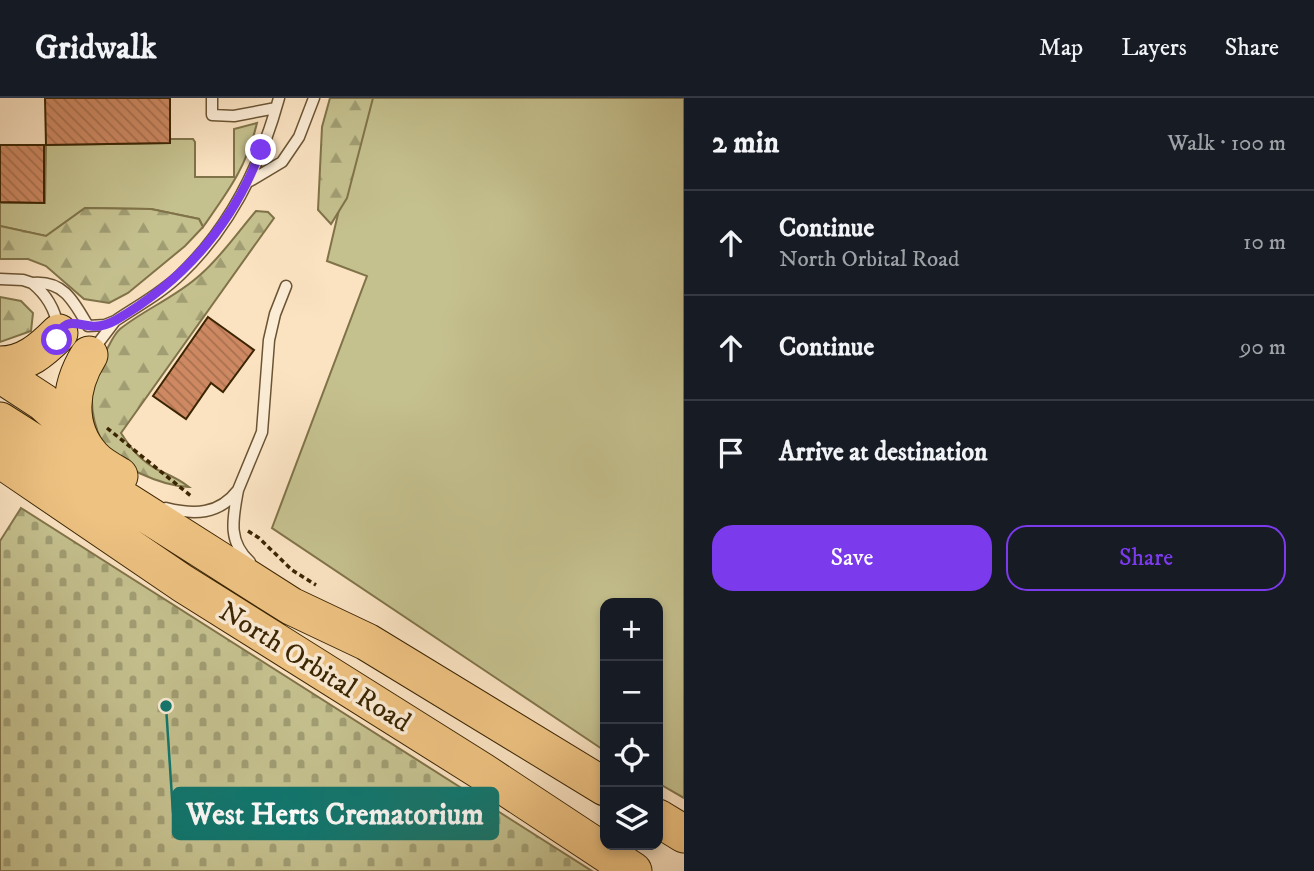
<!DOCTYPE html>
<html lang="en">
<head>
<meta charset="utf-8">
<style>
  body { margin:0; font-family:"IM FELL DW Pica",serif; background:#20242c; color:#f1f3f6 }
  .controls { position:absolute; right:21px; bottom:21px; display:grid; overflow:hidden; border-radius:14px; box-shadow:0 4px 10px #0003 }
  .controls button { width:63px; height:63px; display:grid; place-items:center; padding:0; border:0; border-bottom:2px solid #363941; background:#171b24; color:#f1f3f6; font:35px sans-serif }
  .stop { position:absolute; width:21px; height:21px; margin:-16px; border:5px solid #7c3aed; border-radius:50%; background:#fff }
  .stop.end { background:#7c3aed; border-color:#fff; box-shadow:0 2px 7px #0008 }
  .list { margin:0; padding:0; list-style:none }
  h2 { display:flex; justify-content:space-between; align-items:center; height:91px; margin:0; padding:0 28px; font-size:30px }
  h2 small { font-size:23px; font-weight:400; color:#9ea1a6 }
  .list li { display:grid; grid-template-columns:46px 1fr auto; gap:21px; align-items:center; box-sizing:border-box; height:105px; padding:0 28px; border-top:2px solid #363941 }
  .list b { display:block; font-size:26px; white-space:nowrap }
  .list p { margin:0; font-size:23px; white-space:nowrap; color:#9ea1a6 }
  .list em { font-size:23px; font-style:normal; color:#9ea1a6 }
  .actions { display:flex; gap:14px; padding:21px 28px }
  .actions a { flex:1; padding:16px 0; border:2px solid #7c3aed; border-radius:21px; text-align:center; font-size:24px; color:#7c3aed }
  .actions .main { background:#7c3aed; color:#fff }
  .icon { flex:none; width:38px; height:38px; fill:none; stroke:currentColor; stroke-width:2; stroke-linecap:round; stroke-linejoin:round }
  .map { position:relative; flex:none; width:684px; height:773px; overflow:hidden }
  header { display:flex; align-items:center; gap:42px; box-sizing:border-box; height:98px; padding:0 35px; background:#171b24; border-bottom:2px solid #363941 }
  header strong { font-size:33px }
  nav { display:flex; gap:38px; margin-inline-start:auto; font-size:24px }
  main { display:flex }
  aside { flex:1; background:#171b24 }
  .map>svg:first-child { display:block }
  .grass { fill:#c5c18f; stroke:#807349; stroke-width:2 }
  .forest { fill:url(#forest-firs); stroke:#807349; stroke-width:2 }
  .cemetery { fill:url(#cemetery-stones); stroke:#807349; stroke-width:2 }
  .building { fill:url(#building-back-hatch); stroke:#3b2503; stroke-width:2 }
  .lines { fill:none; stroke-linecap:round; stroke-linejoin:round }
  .lane-casing { stroke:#6b5433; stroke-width:13 }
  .highway-casing { stroke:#3b2503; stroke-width:39 }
  .path { stroke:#3b2503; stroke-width:3.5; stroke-dasharray:5 3.5; stroke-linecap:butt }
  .lane { stroke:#fcedd7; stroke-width:10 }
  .highway { stroke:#eec281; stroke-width:37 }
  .route { stroke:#7c3aed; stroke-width:9 }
  .labels { text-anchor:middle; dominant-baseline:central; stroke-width:7; stroke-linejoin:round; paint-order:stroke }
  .street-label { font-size:28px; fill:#3b2503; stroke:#fcedd7 }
  .leader { fill:none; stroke:#0f766e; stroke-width:2.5 }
  .callout-dot { fill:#0f766e; stroke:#fcedd7; stroke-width:2.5 }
  .callout { fill:#0f766e; stroke:#0f766e; stroke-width:2.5 }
  .callout-label { font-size:30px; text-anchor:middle; font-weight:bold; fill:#fff }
</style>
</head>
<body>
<header>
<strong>Gridwalk</strong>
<nav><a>Map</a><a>Layers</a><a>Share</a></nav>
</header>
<main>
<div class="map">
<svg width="684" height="773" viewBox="0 0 684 773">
  <defs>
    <pattern id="forest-firs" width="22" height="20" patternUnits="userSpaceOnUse" patternTransform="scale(1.75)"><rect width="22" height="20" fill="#c5c18f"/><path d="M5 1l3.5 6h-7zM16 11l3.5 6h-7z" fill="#a19d73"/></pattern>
    <pattern id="cemetery-stones" width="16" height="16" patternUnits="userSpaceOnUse" patternTransform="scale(1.75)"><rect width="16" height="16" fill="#c5c18f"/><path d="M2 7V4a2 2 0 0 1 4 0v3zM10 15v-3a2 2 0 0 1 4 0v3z" fill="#a19d73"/></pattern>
    <pattern id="building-back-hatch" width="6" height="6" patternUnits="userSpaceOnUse" patternTransform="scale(1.75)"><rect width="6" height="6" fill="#ce8963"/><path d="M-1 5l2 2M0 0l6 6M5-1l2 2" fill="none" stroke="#a8704f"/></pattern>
  </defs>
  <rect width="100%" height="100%" fill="#fbe3c2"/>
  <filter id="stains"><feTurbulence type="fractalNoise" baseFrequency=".00286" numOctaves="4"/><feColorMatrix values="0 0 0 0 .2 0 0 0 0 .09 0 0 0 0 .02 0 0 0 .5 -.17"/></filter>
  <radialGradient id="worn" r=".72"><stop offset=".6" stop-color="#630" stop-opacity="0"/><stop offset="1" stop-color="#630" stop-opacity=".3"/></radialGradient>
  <path class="grass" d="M352 0H684V700L658 685V505H605V653L272 430 367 178 327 163 345 86Z
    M257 25C246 70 229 92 203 129L199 121 151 111 85 110 46 138 0 128V105H45L46 47 170 45V41H193L195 44V79H234V31Z"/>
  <path class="forest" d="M330 0H373L347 100 331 126 318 112 322 29Z
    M85 110 151 111 199 121 203 129 185 148 128 195 109 205 84 201 46 168 28 161H0V128L46 138Z
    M256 113 268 114 274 120 121 335C131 351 141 363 158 372 169 377 179 381 189 389 164 388 113 369 102 344 87 312 89 284 106 253 110 246 114 236 120 231 145 211 176 199 200 177 221 159 238 134 256 113Z
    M0 199 21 203 33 215 31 233 0 244Z"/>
  <path class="cemetery" d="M21 410 592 773H0V443Z"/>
  <path class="building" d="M45 0H170V45L46 47Z
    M0 47H44V105L0 104Z
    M208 219 254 252 223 294 211 285 186 321 153 298Z"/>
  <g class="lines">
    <g class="lane-casing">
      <path id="lane" d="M212 0V17L234 18 276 10
        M250 83 282 64 299 39 314 0
        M0 181 23 182 32 185
        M115 223C137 208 162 195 181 176 231 128 261 66 279 0
        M58 229C55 211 47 197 32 185 64 182 74 204 88 228L105 227 115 223 93 252
        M238 392 262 334 269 242 275 216 286 188
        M166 410C194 417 219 417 238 392 233 420 227 443 250 464"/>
    </g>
    <g class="highway-casing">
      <path id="highway" d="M89 257C69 289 65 329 92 359 99 367 110 373 119 378
        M0 267C25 267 42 252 59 235
        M0 276 43 304 62 321 74 326
        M0 323 291 508 367 544 605 689
        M0 361 182 485 483 674 633 773
        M658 720 684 736"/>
    </g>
    <path class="path" d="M107 330 191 398
      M248 433 259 440 292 472 316 487"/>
    <use href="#lane" class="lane"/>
    <use href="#highway" class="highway"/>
  </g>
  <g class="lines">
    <path class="route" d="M57 242C63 219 74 226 91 228 100 229 109 226 116 222 185 182 233 126 261 52"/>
  </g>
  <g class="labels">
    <g class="street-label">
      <text transform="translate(315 569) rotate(32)">North Orbital Road</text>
    </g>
  </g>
  <path class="leader" d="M166 608L173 715"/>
  <circle class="callout-dot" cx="166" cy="608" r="7"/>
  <rect class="callout" x="173" y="690" width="325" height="51" rx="7"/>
  <g class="callout-label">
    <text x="335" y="726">West Herts Crematorium</text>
  </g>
  <rect width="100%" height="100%" filter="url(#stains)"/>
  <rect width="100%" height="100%" fill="url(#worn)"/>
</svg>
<div class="controls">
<button>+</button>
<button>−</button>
<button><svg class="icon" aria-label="locate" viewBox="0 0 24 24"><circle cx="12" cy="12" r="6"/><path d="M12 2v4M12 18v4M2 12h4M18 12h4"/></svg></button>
<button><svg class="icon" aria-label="layers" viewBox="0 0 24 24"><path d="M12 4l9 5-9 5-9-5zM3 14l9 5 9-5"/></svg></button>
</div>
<div class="stop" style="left:57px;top:242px"></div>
<div class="stop end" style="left:261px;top:52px"></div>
</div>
<aside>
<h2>2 min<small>Walk · 100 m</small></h2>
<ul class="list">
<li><svg class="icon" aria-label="ahead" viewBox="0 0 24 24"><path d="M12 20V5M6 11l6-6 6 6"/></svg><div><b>Continue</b><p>North Orbital Road</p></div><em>10 m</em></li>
<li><svg class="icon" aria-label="ahead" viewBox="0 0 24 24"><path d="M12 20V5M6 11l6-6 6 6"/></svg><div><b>Continue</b></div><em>90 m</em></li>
<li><svg class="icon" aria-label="arrive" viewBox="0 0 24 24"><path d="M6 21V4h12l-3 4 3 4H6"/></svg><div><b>Arrive at destination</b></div></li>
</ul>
<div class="actions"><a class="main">Save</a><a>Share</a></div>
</aside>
</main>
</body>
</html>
